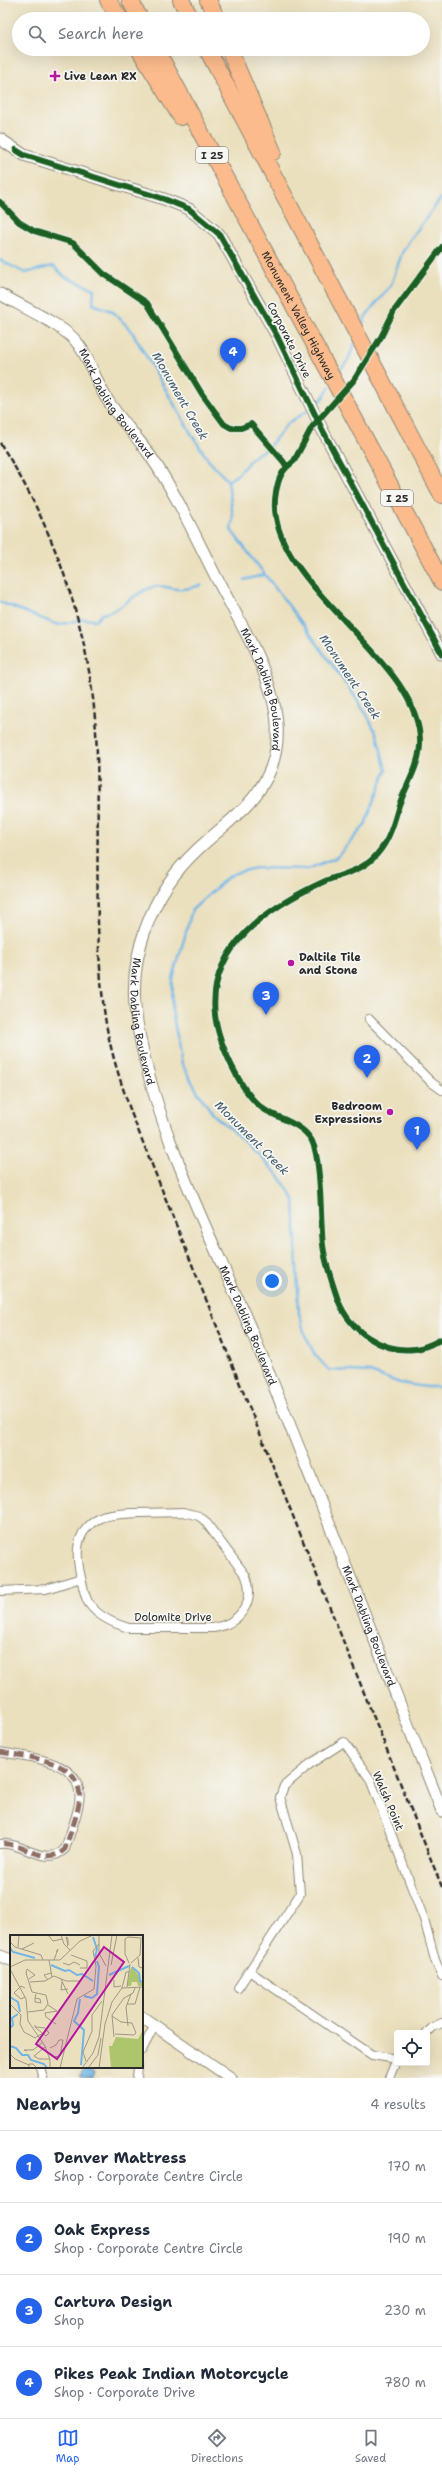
<!DOCTYPE html>
<html lang="en">
<head>
<meta charset="utf-8">
<style>
  body { margin:0; font-family:"Shantell Sans",sans-serif; background:#f6f6f7; color:#1f2937 }
  .controls { position:absolute; right:12px; bottom:12px; display:grid; overflow:hidden; border-radius:4px; box-shadow:0 4px 16px #0002 }
  .controls button { width:36px; height:36px; display:grid; place-items:center; padding:0; border:0; border-bottom:1px solid #e0e1e3; background:#fff; color:#1f2937; font:20px sans-serif }
  .you { position:absolute; left:272px; top:1281px; width:14px; height:14px; margin:-10px; border:3px solid #fff; border-radius:50%; background:#1a73e8; box-shadow:0 0 0 6px #1a73e833 }
  .badge { display:grid; place-items:center; width:26px; height:26px; border-radius:50%; background:#2563eb; color:#fff; font-size:13px; font-weight:700 }
  .pin { position:absolute; translate:-50% -33px; filter:drop-shadow(0 1px 2px #0008) }
  .pin::after { content:''; position:absolute; top:21px; width:14px; height:12px; background:inherit; clip-path:polygon(0 0,100% 0,50% 100%) }
  .list { margin:0; padding:0; list-style:none }
  h2 { display:flex; justify-content:space-between; align-items:center; height:52px; margin:0; padding:0 16px; font-size:17px }
  h2 small { font-size:13px; font-weight:400; color:#747a83 }
  .list li { display:grid; grid-template-columns:26px 1fr auto; gap:12px; align-items:center; box-sizing:border-box; height:72px; padding:0 16px; border-top:1px solid #e0e1e3 }
  .list b { display:block; font-size:15px; white-space:nowrap }
  .list p { margin:0; font-size:13px; white-space:nowrap; color:#747a83 }
  .list em { font-size:13px; font-style:normal; color:#747a83 }
  .icon { flex:none; width:22px; height:22px; fill:none; stroke:currentColor; stroke-width:2; stroke-linecap:round; stroke-linejoin:round }
  .map { position:relative; flex:none; width:442px; height:2078px; overflow:hidden }
  .search { position:absolute; background:#fff; box-shadow:0 4px 16px #0002; left:12px; right:12px; top:12px; height:44px; display:flex; align-items:center; gap:10px; box-sizing:border-box; padding:0 14px; border-radius:22px; color:#747a83; font-size:15px }
  .sheet { height:340px; background:#fff }
  nav { display:flex; justify-content:space-around; align-items:center; box-sizing:border-box; height:56px; border-top:1px solid #e0e1e3; background:#fff; font-size:11px; color:#747a83 }
  nav a { display:grid; justify-items:center; gap:2px }
  nav .on { color:#2563eb }
  .map>svg:first-child { display:block }
  .water { fill:#70b5e6; stroke:#4e7088 }
  .lines { fill:none; stroke-linecap:round; stroke-linejoin:round }
  .stream { stroke:#70b5e6; stroke-width:2.5 }
  .minor-casing { stroke:#8b8674; stroke-width:10 }
  .tertiary-casing { stroke:#8b8674; stroke-width:13 }
  .motorway-casing { stroke:#8b8674; stroke-width:18 }
  .minor { stroke:#fff; stroke-width:8 }
  .tertiary { stroke:#fff; stroke-width:11 }
  .motorway { stroke:#fbbb8c; stroke-width:16 }
  .rail { stroke:#2b2b2b; stroke-width:2.5; stroke-dasharray:6 3; stroke-linecap:butt }
  .quiet { stroke:#8d6e63; stroke-width:5; stroke-dasharray:10 5; stroke-linecap:butt }
  .cycleway-casing { stroke:#f6f6f2; stroke-width:8 }
  .cycleway { stroke:#1b5e20; stroke-width:6 }
  .poi-dot { fill:#b5179e; stroke:#f6f6f2; stroke-width:1.5 }
  .labels { text-anchor:middle; dominant-baseline:central; stroke-width:3.5; stroke-linejoin:round; paint-order:stroke }
  .shield { fill:#f6f6f2; stroke:#686867; stroke-width:1 }
  .shield-label { font-size:10px; font-weight:bold; fill:#2b2b2b }
  .poi-label { font-size:11px; font-weight:bold; fill:#2b2b2b; stroke:#f6f6f2; text-anchor:start }
  .street-label { font-size:11px; fill:#2b2b2b; stroke:#f6f6f2 }
  .water-label { font-size:12px; font-style:italic; fill:#435b6c; stroke:#f6f6f2 }
  .inset-river { fill:none; stroke:#70b5e6; stroke-width:2 }
  .inset-road { fill:none; stroke:#9e9883; stroke-width:1 }
  .view { fill:#b5179e; fill-opacity:0.15; stroke:#b5179e; stroke-width:2 }
  .inset-edge { fill:none; stroke:#2b2b2b; stroke-width:2 }
</style>
</head>
<body>
<div class="map">
<svg width="442" height="2078" viewBox="0 0 442 2078">
  <rect width="100%" height="100%" fill="#f6f6f2"/>
  <filter id="ink" filterUnits="userSpaceOnUse"><feTurbulence type="fractalNoise" baseFrequency=".025" numOctaves="2"/><feDisplacementMap in="SourceGraphic" scale="8" xChannelSelector="R" yChannelSelector="G"/><feConvolveMatrix kernelMatrix="1 2 1 2 8 2 1 2 1" color-interpolation-filters="sRGB"/></filter>
  <filter id="wash" filterUnits="userSpaceOnUse"><feTurbulence type="fractalNoise" baseFrequency=".012" numOctaves="4" result="noise"/><feDisplacementMap in="SourceGraphic" scale="16" xChannelSelector="R" yChannelSelector="G"/><feGaussianBlur stdDeviation="0.9" result="paint"/><feColorMatrix in="noise" values="0 0 0 0 0 0 0 0 0 0 0 0 0 0 0 0 0 1.4 0 .05"/><feComposite in="paint" operator="in"/></filter>
  <g filter="url(#wash)">
    <rect width="100%" height="100%" fill="#ebe0be"/>
    <path class="water" d="M84 2069 94 2073 92 2078H80Z"/>
    <g class="lines">
      <path class="stream" d="M0 260 25 273 53 266 65 277 94 289 93 304 112 311 131 330 192 435 209 461 228 481 233 518 231 530 311 635 365 711 377 735 386 770 365 825 337 857 308 869 256 868 235 873 228 877 192 910 173 979 172 1010 182 1064 197 1091 213 1114 247 1143 280 1177 294 1199 299 1313 305 1335 315 1355 329 1370 370 1372 400 1383 426 1387H442
        M361 328 366 316 391 285 402 253 409 241 442 197
        M338 373 348 360 355 343
        M314 405 322 399 330 386
        M228 481 238 474 254 456 268 448 288 423 309 410
        M244 580 263 575
        M0 602 58 625 83 619 96 620 102 614C120 612 132 594 150 588 161 584 166 588 177 589 184 590 194 587 201 585"/>
    </g>
  </g>
  <g filter="url(#ink)">
    <g class="lines">
      <g class="minor-casing">
        <path id="minor" d="M369 1019 431 1082 442 1090
          M183 1512 199 1516 205 1521 246 1576C256 1603 239 1624 213 1628H129C115 1624 100 1618 90 1605 85 1599 84 1590 82 1582 76 1558 72 1532 100 1518 116 1511 163 1513 183 1512Z
          M0 1591 46 1589 81 1578
          M0 1752C32 1758 90 1760 78 1808 75 1822 69 1836 65 1849 45 1868 22 1841 0 1844
          M249 1971 372 2055 397 2059
          M238 1988 300 1894 297 1854 280 1797 284 1786 310 1764 344 1742 370 1779 424 1919 435 1960 442 1976
          M427 2033 433 2027 442 2023
          M142 2050 155 2025
          M40 2067 43 2078
          M137 2078 138 2067
          M389 2078 397 2059"/>
      </g>
      <g class="tertiary-casing">
        <g id="tertiary">
          <path d="M0 139 24 155 164 199 189 209 219 234 277 336 323 431 442 654"/>
          <path id="s1" d="M0 294C21 306 58 323 74 339 90 356 94 380 107 399 119 419 136 435 149 454 175 491 194 534 215 575 235 614 263 658 273 700 279 723 279 746 271 768 256 806 225 823 197 850 151 893 126 959 137 1022 156 1133 211 1235 254 1337 319 1494 379 1653 442 1811"/>
          <path d="M0 1956 11 1960"/>
          <path d="M142 2017 231 2078"/>
        </g>
      </g>
      <g class="motorway-casing">
        <g id="motorway">
          <path d="M108 0 120 19"/>
          <path d="M130 0 140 19"/>
          <path d="M181 0 191 19"/>
          <path d="M208 0 217 19"/>
          <path d="M139 49 181 117"/>
          <path id="s2" d="M156 49 442 582"/>
          <path d="M207 49 442 495"/>
          <path d="M229 49 273 152"/>
        </g>
      </g>
      <use href="#minor" class="minor"/>
      <use href="#tertiary" class="tertiary"/>
      <use href="#motorway" class="motorway"/>
      <path class="rail" d="M0 443C55 528 90 630 96 732 101 826 92 923 105 1017 110 1051 121 1083 132 1115L442 1887"/>
      <path class="quiet" d="M0 1752C32 1758 90 1760 78 1808 75 1822 69 1836 65 1849 45 1868 22 1841 0 1844"/>
      <g class="cycleway-casing">
        <path id="cycleway" d="M16 150 24 155 164 199 189 209 219 234 277 336 323 431 442 654
          M0 202 19 222 34 231 73 243 104 274 147 303 202 394 224 424 231 428H241L251 424 283 461 287 467C280 474 278 482 276 492 259 582 424 657 420 745 419 766 406 786 399 805 395 818 392 832 385 843 381 850 373 860 366 864 354 873 336 876 323 882 269 907 207 947 215 1015 218 1041 241 1095 265 1110 280 1119 303 1124 312 1141 322 1162 320 1220 323 1245 325 1263 332 1282 338 1300 350 1331 382 1353 415 1349 425 1348 434 1343 442 1339
          M287 467 294 461 312 427 354 380 381 337 394 311 442 247"/>
      </g>
      <use href="#cycleway" class="cycleway"/>
    </g>
  </g>
  <g class="poi-dot">
    <path d="M53 70h4v4h4v4h-4v4h-4v-4h-4v-4h4z"/>
    <circle cx="291" cy="963" r="4"/>
    <circle cx="390" cy="1112" r="4"/>
  </g>
  <g class="labels">
    <g class="shield">
      <rect x="196" y="147" width="32" height="16" rx="3"/>
      <rect x="381" y="490" width="32" height="16" rx="3"/>
    </g>
    <g class="shield-label">
      <text x="212" y="155">I 25</text>
      <text x="397" y="498">I 25</text>
    </g>
    <g class="poi-label">
      <text x="64" y="76">Live Lean RX</text>
      <text x="299" y="957">Daltile Tile<tspan x="299" dy="13">and Stone</tspan></text>
      <text x="382" y="1106" text-anchor="end">Bedroom<tspan x="382" dy="13">Expressions</tspan></text>
    </g>
    <g class="street-label">
      <text stroke="none"><textPath href="#s2" startOffset="302">Monument Valley Highway</textPath></text>
      <text transform="translate(289 340) rotate(63)">Corporate Drive</text>
      <text stroke="none"><textPath href="#s1" startOffset="164">Mark Dabling Boulevard</textPath></text>
      <text stroke="none"><textPath href="#s1" startOffset="488">Mark Dabling Boulevard</textPath></text>
      <text stroke="none"><textPath href="#s1" startOffset="871">Mark Dabling Boulevard</textPath></text>
      <text stroke="none"><textPath href="#s1" startOffset="1195">Mark Dabling Boulevard</textPath></text>
      <text x="173" y="1617">Dolomite Drive</text>
      <text stroke="none"><textPath href="#s1" startOffset="1519">Mark Dabling Boulevard</textPath></text>
      <text transform="translate(388 1801) rotate(67)">Walsh Point</text>
    </g>
    <g class="water-label">
      <text transform="translate(180 396) rotate(60)">Monument Creek</text>
      <text transform="translate(350 677) rotate(56)">Monument Creek</text>
      <text transform="translate(252 1138) rotate(45)">Monument Creek</text>
    </g>
  </g>
  <g transform="translate(10 1935)">
    <rect width="133" height="133" fill="#ebe0be"/>
    <path d="M121 32 128 39 133 51H128L127 47H122L121 51H117ZM133 95V133H101L99 111H102L106 102 128 104Z" fill="#adc56b"/>
    <path class="inset-river" d="M83 2 87 14 85 22M0 13 3 17 25 23M41 30 55 36 59 35 67 40 72 39 83 46M122 32 129 38 130 46 133 47M99 40 119 31M74 61 82 63 87 59 89 32 87 26M0 62 8 67 10 77M70 64 68 78 64 86 74 95 71 130M0 93 3 90 2 83 8 79M0 111 6 113 12 120H18L21 125 34 129 37 133"/>
    <path class="inset-road" d="M38 0 43 6 52 4M51 0 54 9 60 15M104 0H125M89 1V18L96 31M0 7 5 12 31 20 33 25M57 11 58 10V3L56 2 58 10M8 12 9 0M12 14 24 8M61 20 77 26V33H70M128 23 129 32 133 33M39 25 42 42M44 25 48 14 46 17M53 28 59 30 64 27 70 30M119 28 115 19V4L118 2 130 3M121 28 130 20 131 2M101 30 107 0M0 32 15 25H50L70 6 83 0M0 34 16 64 18 86 35 111 40 125V132M51 44 58 59M38 45 34 40 41 38M104 45V52L111 51M20 47 35 46 44 41 56 46H70M52 47 51 55 58 54M117 52 120 29M15 53 11 51 4 58 11 64 15 62M112 53 116 37H120M25 63 30 64 31 68 25 67V63L26 59M0 69 11 80 10 89 14 97 25 103 33 98M117 69H125L130 52M18 77 34 75 38 69 36 60 22 57 16 38 17 34 25 40 19 44M35 78 47 76 38 70M35 78 36 82 46 89M102 81 111 87 122 88 126 98M25 90V92H26V93L36 101 39 98 35 93 26 92M118 91 116 72 121 59M105 99 124 100 126 98M104 102 102 80 114 63 123 58 125 53M35 112 24 121 29 124H40M40 113 46 110 49 105H53L50 121 44 122M17 116 14 115H23L33 107M0 119 5 124 19 130M76 126 73 117 82 96V80L92 66M19 133V129H23L27 133M50 133 67 64 84 54 86 31 83 16 89 9M72 133 83 118 89 102 102 0M78 133 88 120 91 103M89 133 95 89 102 67 112 53 133 52"/>
    <path class="view" d="M94 12 114 27 47 124 26 109Z"/>
    <rect width="133" height="133" class="inset-edge"/>
  </g>
</svg>
<div class="controls">
<button><svg class="icon" aria-label="locate" viewBox="0 0 24 24"><circle cx="12" cy="12" r="6"/><path d="M12 2v4M12 18v4M2 12h4M18 12h4"/></svg></button>
</div>
<div class="you"></div>
<div class="pin badge" style="left:417px;top:1150px">1</div>
<div class="pin badge" style="left:367px;top:1078px">2</div>
<div class="pin badge" style="left:266px;top:1015px">3</div>
<div class="pin badge" style="left:233px;top:371px">4</div>
<div class="search"><svg class="icon" aria-label="search" viewBox="0 0 24 24"><circle cx="10" cy="10" r="6"/><path d="M15 15l6 6"/></svg>Search here</div>
</div>
<section class="sheet">
<h2>Nearby<small>4 results</small></h2>
<ul class="list">
<li><span class="badge">1</span><div><b>Denver Mattress</b><p>Shop · Corporate Centre Circle</p></div><em>170 m</em></li>
<li><span class="badge">2</span><div><b>Oak Express</b><p>Shop · Corporate Centre Circle</p></div><em>190 m</em></li>
<li><span class="badge">3</span><div><b>Cartura Design</b><p>Shop</p></div><em>230 m</em></li>
<li><span class="badge">4</span><div><b>Pikes Peak Indian Motorcycle</b><p>Shop · Corporate Drive</p></div><em>780 m</em></li>
</ul>
</section>
<nav>
<a class="on"><svg class="icon" aria-label="map" viewBox="0 0 24 24"><path d="M3 6l6-2 6 2 6-2v14l-6 2-6-2-6 2zM9 4v14M15 6v14"/></svg>Map</a>
<a><svg class="icon" aria-label="directions" viewBox="0 0 24 24"><path d="M12 3l9 9-9 9-9-9zM9 14v-3h6M13 9l2 2-2 2"/></svg>Directions</a>
<a><svg class="icon" aria-label="saved" viewBox="0 0 24 24"><path d="M7 4h10v16l-5-4-5 4z"/></svg>Saved</a>
</nav>
</body>
</html>
